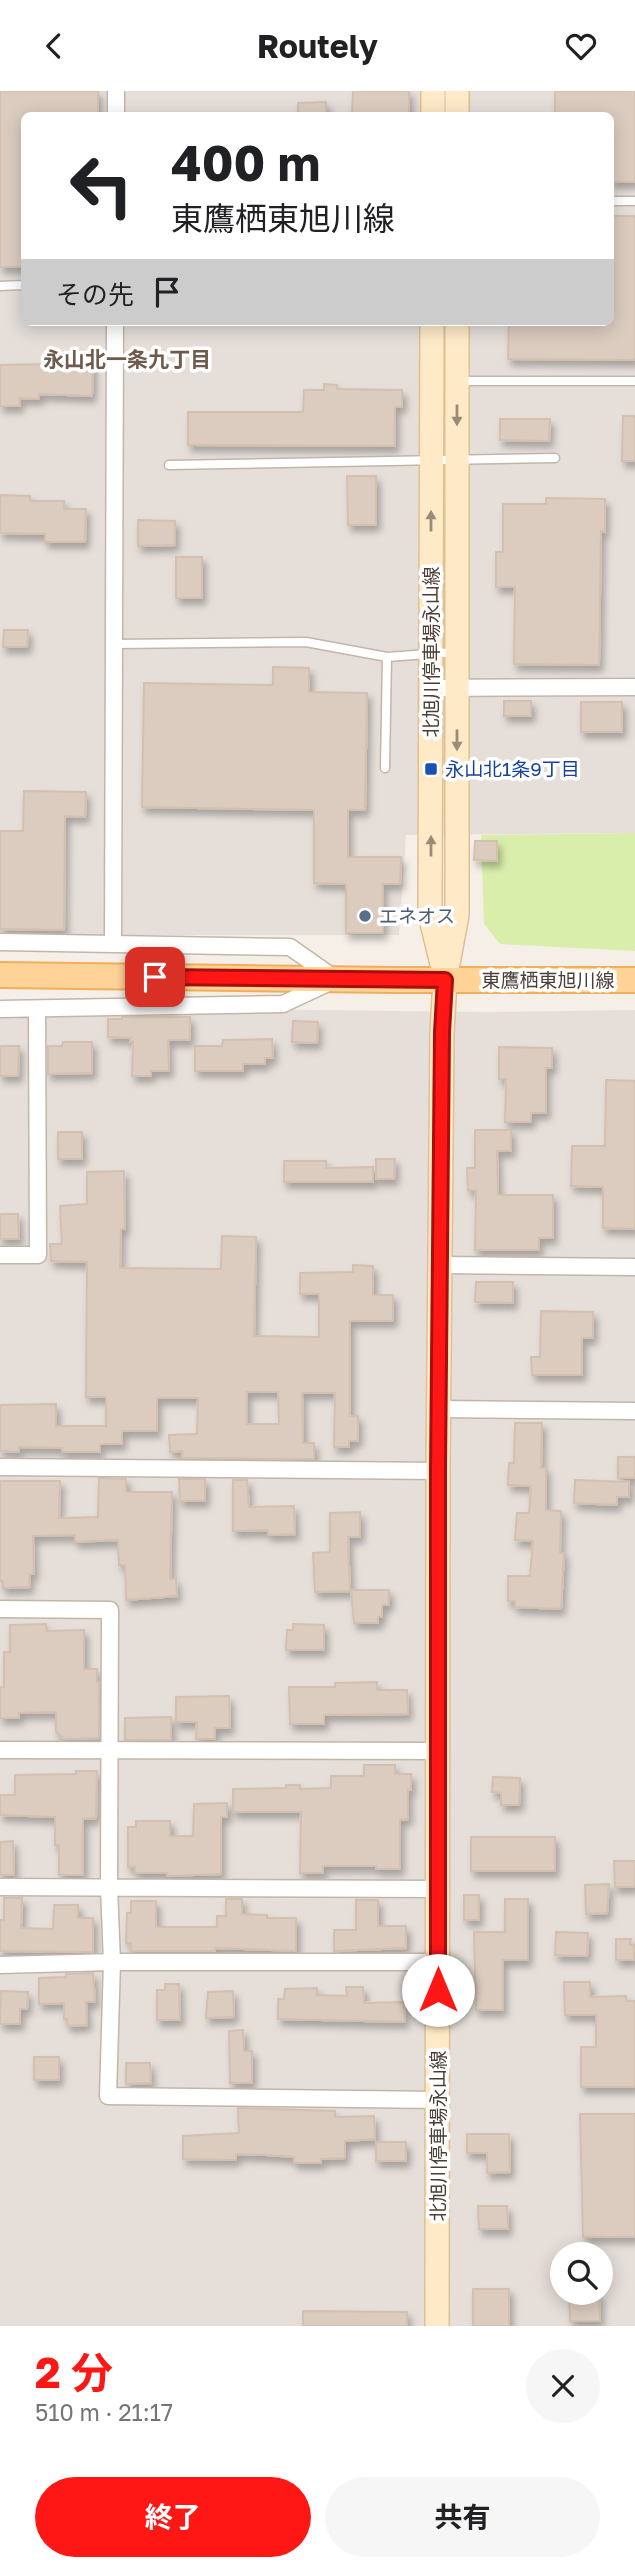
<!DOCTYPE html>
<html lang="ja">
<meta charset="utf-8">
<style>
:root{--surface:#fff;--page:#f6f6f6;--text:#202124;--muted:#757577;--accent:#ff1715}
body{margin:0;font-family:"Golos Text","Noto Sans JP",sans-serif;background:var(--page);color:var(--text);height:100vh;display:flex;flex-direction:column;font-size:26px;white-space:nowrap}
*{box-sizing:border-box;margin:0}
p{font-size:23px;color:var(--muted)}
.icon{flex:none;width:38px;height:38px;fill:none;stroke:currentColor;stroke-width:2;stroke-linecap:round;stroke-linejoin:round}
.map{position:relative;height:2235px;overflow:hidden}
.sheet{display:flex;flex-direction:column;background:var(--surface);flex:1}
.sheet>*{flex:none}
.banner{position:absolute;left:21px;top:21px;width:593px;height:214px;border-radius:10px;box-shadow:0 4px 18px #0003;background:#fff;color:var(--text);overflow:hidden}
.fabs{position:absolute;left:550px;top:2151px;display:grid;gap:14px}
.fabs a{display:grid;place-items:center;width:63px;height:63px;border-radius:50%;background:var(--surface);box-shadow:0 4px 18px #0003;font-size:35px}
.pin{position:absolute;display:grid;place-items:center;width:60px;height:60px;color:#fff;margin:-30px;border-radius:14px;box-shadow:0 4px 10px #0006}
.me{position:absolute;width:77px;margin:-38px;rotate:0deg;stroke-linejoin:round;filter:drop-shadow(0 0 5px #0008)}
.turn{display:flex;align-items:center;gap:24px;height:147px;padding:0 35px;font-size:32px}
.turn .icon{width:91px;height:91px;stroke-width:2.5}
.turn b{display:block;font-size:49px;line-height:60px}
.then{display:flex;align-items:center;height:66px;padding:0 35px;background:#0003;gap:14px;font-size:26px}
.round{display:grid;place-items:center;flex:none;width:74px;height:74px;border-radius:37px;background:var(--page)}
.overview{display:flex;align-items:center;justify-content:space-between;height:119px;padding:0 35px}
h1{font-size:42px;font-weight:700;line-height:52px;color:var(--accent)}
.button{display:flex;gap:14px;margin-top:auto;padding:14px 35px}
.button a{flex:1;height:80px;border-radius:42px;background:var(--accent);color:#fff;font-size:28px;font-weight:700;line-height:80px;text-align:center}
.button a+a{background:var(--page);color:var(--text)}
header{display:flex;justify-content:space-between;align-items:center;height:91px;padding:0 35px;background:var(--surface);font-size:32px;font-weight:700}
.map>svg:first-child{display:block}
</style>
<header><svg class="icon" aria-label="back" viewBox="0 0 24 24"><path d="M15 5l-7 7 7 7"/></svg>Routely<svg class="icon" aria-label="heart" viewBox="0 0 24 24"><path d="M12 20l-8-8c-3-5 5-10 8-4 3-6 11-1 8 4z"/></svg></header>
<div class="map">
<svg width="635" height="2235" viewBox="0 0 635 2235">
<defs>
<filter id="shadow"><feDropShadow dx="3.5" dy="6" stdDeviation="3.5" flood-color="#0004"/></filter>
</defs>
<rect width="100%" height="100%" fill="#f5efe8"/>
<path fill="#e5ded9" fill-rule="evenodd" d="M0,0H635V742L406,744L399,844H0ZM24,24H611V231H24Z
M0,915L487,921L635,919V2235H0ZM562,2163H600V2202H562Z"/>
<path fill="#daeeac" d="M635,742V860L500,853L484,833L481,744Z"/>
<path fill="#dbccbf" stroke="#d4c0ae" stroke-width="2" fill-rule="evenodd" filter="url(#shadow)" d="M0,0H98V24H24V176H0Z
M353,0H409V24H352Z
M555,0H635V91H611V24H555Z
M326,11V24H298V12Z
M611,125H635V269L508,268L509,231H611Z
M51,268L69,269V274H93L92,305L39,303V308L19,307L20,315H0V274L51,273Z
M324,293L337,294V298L402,299V316H395V355L188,354V321H303L304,299H324Z
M623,325H635V370H622Z
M500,328H550L549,350L500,349Z
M347,385H376V434H348Z
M0,404L30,405V410H64V418H86L85,451H45V443L0,442Z
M546,407L605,408V441L601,440L599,574L514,573L515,496H496V461H503V413H546Z
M138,429L175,430V454L138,455Z
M176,466H202V507H176Z
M4,539H28L27,556H3Z
M273,576L309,577V601L367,602L365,719H348V766H401L400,793H383V842H346V793L314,792V719L142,716L144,592L273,594Z
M504,610H531V625H504Z
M581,611H622V641H581Z
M24,700L86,701L85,726L65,725L64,839L0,838V740H23Z
M475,750H497V770L474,769Z
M122,926H190V949H168L169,980H151V985H132L133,951H130L131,947L108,946V928H122Z
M293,930L318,931L317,952L292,951Z
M272,948L273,967H265V973H243V980H195V955H222L223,949Z
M63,951H92V982L48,983V955H62Z
M0,955H19L18,985H0Z
M499,956L552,957V977H546V1022H531V1031H505L506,988H499Z
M606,989L635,990V1138L603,1137V1096L571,1095L572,1055H605Z
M475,1039H511V1060H497L498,1104H553V1147H539V1159H475L476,1099H468L467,1077H475Z
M58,1041H82V1068H58Z
M376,1068H395L394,1088H376Z
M284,1070H326V1077L373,1076V1091H284Z
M124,1080L125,1138H121L120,1177L221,1178L222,1145L256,1146L254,1245L319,1246V1203H300V1182L353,1181V1174L373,1175V1204H393V1230H350V1325H358V1350H349V1356H334L335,1302H302L303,1352H314V1368L183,1367L182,1360L170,1361L169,1344L197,1343L198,1307H157V1340H122V1353H100V1361H62V1357L19,1356V1361L0,1360V1314L56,1313V1335H106V1306H86L87,1171L51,1170L50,1153H62L60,1115L87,1113V1081ZM247,1301H278L279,1333H247Z
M0,1123H18L19,1148H0Z
M476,1191H513V1212L475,1211Z
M541,1220L593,1221V1247H582V1284H532L531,1266H540Z
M515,1332H542L541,1377H546V1419L561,1420L560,1462H564L561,1518L515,1516V1510H508V1485H530L533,1450L515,1449L517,1422H529L531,1395L508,1394L509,1372H514Z
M618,1366H635V1387H618Z
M99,1387L126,1388V1401H172L170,1488H176L177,1505L126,1509L125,1474H119L118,1449L75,1451V1444L33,1445L34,1483H29L30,1496L3,1497V1490H0V1390H60L59,1427L98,1426Z
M179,1388H205V1410H180Z
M233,1389H247L249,1416L294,1415L295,1443L268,1444V1439L233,1440Z
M575,1389L629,1391V1406H617V1414L574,1412Z
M360,1421V1446H348L350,1500L315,1501L313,1462L330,1461V1422Z
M351,1499H389V1514H382V1526H378V1532H354Z
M46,1533L47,1540L84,1539V1578H97V1591H99V1647L64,1648L56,1641V1621L19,1622V1627H0V1596H4V1561H10V1534Z
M293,1533L324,1534V1559H286L287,1539H293Z
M377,1591V1599H407L408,1623L324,1624V1633H290L289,1596H335V1592Z
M229,1605L230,1637H215V1648H196L197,1631H176V1606Z
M171,1626V1649H125V1627Z
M364,1674H395V1683H411V1699H408V1728L400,1729V1778H376V1775H323V1782H300L301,1721H233V1698L286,1697V1694H300V1698L331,1697V1685H364Z
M76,1680H97L96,1727L83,1728V1784H59V1754H55V1726L0,1724V1704H15V1684L76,1683Z
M493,1686L520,1687L519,1714H501V1702L492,1701Z
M227,1712V1726H221V1783L167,1785V1782H135V1776H128V1736H136V1730H170V1745H193L194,1713Z
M471,1746H555V1780H471Z
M13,1750L14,1784H0V1751Z
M614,1770H635V1796H615Z
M609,1793L607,1822L586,1823L585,1794Z
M464,1804H479V1829H464Z
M4,1807H22L21,1837L53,1838L54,1814H78V1827H93V1861L0,1860V1829H4Z
M226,1808H242V1823L267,1824V1827H296V1860L215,1857V1860H131V1852H126L127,1822H131V1810H156V1836H217V1825H226Z
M505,1808H528V1869H503V1919H476L474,1841H505Z
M356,1809H378V1835H406V1857L334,1860V1839H356Z
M556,1841L588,1842L587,1865L555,1864Z
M616,1848H631L630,1854H634V1869H616Z
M93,1882L95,1911H86L87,1934L68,1935L67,1928H64V1912L39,1913V1887L66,1886V1883Z
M564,1891H590V1906L626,1905V1910H635V1996H581V1956H596V1924H565Z
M165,1893H179L180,1929H157V1899H165Z
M346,1896H363L364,1912L404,1911L405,1931L278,1928V1908H284L285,1898L317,1897V1904L347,1905Z
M1,1900L28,1901L27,1918H20V1933H0Z
M233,1900L234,1926L206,1927L208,1901Z
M243,1939L244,1960H252V1992H230L229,1940Z
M34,1966H59V1989H34Z
M126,1972H150L151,1992L126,1993Z
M238,2017L335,2020V2026L374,2025L375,2048L345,2050V2067L321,2068V2072H294V2066L266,2064L236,2063V2069L183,2068V2045L239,2042Z
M580,2023H635V2146H583Z
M467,2043H509L510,2081L487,2082V2062H467Z
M376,2051H406V2070H376Z
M478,2115H507L508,2138H479Z
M473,2198H509V2235H473Z
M569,2202H599L600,2230H570Z
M303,2220L407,2221V2235H303Z"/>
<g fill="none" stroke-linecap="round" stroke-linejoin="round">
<defs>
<path id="lane" d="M611,110H635
M0,195L24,194
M459,290H635
M169,374L555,367
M114,553L306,551L387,566L456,561
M385,677L387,566"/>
<path id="street" d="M116,24V0
M430,597L635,596
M0,851L290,856L334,887
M113,853L115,231
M0,918L283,913L328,892
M0,1164H38L37,918
M441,1174L635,1176
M440,1318L635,1320
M0,1376L438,1380
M0,1518L110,1519L109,1796L112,1871L108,2005L438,2009
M0,1659L439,1660
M0,1796L438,1798
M0,1874L112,1871H439"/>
<path id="secondary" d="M457,0V24
M433,24V0
M432,231L430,824L443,877
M437,2235L438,1380L442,941L445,889L457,824V231"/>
<path id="primary" d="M0,884L394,889H635"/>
</defs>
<use href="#lane" stroke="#c2b6a9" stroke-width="11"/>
<use href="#street" stroke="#c2b6a9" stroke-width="19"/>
<use href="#secondary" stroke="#dec094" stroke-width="26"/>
<use href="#primary" stroke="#f1ae5a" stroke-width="28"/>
<use href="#lane" stroke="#fff" stroke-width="8"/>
<use href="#street" stroke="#fff" stroke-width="16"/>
<use href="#secondary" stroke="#ffeac8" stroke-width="23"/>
<use href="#primary" stroke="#ffd397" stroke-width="24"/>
</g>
<defs><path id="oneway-solid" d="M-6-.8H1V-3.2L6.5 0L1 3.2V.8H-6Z" transform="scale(1.75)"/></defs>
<g fill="#9b8c77">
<use href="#oneway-solid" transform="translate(457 324) rotate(90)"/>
<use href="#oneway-solid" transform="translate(431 430) rotate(-90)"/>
<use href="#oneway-solid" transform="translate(457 649) rotate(90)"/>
<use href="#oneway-solid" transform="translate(431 755) rotate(-90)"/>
</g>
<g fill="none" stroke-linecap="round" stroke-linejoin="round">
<defs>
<path id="route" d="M155,886L445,889L442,941L438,1380V1899"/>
</defs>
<use href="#route" stroke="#a60f0e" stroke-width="18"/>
<use href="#route" stroke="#ff1715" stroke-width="12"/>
</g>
<rect fill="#1a4fb4" stroke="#fff" stroke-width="2.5" x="424" y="671" width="14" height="14" rx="3.5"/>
<circle fill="#5c6f8a" stroke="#fff" stroke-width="2.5" cx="365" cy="825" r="7"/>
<g text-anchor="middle" stroke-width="7" stroke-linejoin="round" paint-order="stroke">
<g font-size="19" fill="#4a3f35" stroke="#fff">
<text transform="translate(431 561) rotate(-90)" y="7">北旭川停車場永山線</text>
<text x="548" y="896">東鷹栖東旭川線</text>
<text transform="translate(438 2045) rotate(-90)" y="7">北旭川停車場永山線</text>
</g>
<g font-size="19" fill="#164399" stroke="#fff" text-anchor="start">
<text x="445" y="685">永山北1条9丁目</text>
</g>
<g font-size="19" fill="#4e5e75" stroke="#fff" text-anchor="start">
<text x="379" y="832">エネオス</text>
</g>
<g font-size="21" font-weight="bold" fill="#6e5b4b" stroke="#fff">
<text x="127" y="276">永山北一条九丁目</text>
</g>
</g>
</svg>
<div class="fabs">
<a><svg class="icon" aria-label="search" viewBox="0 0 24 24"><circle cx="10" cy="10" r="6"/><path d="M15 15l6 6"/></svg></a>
</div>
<div class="pin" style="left:155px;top:886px;background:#d93025"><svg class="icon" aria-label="arrive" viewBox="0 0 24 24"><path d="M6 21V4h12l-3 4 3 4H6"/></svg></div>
<svg class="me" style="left:438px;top:1899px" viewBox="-20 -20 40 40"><circle r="19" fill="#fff"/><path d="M0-13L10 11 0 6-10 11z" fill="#ff1715"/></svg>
<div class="banner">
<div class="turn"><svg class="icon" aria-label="left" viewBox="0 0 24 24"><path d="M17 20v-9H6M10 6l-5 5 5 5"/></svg><div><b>400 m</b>東鷹栖東旭川線</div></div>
<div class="then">その先<svg class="icon" aria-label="arrive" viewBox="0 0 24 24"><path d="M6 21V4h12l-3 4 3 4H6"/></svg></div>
</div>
</div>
<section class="sheet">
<div class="overview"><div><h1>2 分</h1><p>510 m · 21:17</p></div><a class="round"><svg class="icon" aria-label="close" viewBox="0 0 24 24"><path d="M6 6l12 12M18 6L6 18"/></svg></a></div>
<div class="button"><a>終了</a><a>共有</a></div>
</section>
